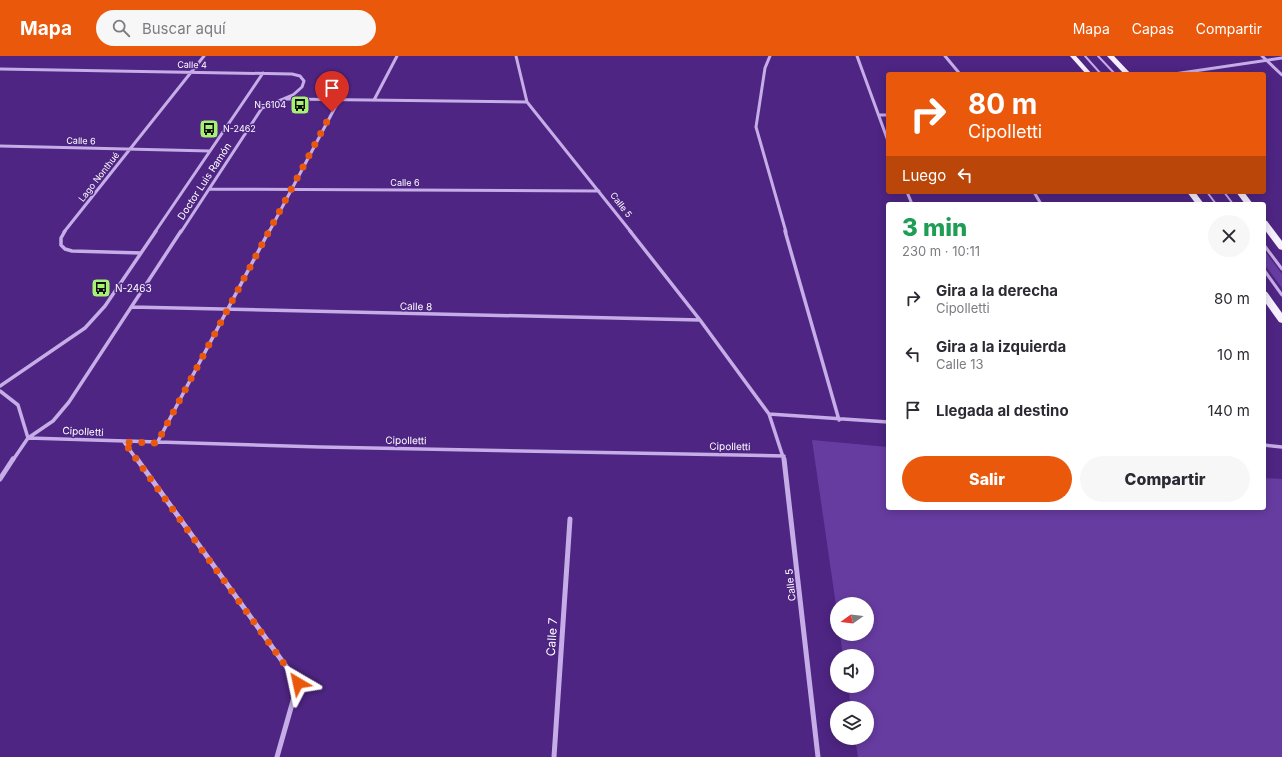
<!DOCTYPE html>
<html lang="es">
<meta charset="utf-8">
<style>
:root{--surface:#fff;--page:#f7f7f7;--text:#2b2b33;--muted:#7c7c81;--accent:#ea580c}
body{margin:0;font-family:Inter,sans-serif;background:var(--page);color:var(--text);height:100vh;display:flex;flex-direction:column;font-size:15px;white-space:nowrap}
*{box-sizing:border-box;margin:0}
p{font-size:13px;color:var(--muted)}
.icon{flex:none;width:22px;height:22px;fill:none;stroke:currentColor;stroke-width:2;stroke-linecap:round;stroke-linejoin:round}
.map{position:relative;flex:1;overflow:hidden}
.panel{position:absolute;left:886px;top:146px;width:380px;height:308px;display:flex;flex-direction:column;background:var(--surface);border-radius:4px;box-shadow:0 2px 10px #0003}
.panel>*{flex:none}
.guide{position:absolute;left:886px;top:16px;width:380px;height:122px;border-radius:4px;box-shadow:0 2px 10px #0003;background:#ea580c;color:#fff;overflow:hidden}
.needle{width:26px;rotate:255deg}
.controls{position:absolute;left:830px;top:541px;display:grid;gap:8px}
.controls a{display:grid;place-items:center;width:44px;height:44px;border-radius:50%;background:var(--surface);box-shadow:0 2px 10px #0003;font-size:20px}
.pin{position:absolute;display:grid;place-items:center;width:34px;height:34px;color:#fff;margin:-41px -17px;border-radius:50% 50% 50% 0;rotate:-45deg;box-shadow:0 0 4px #0007}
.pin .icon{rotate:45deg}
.me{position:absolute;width:44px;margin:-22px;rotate:324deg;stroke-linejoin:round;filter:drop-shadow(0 0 3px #0008)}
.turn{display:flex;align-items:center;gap:14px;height:84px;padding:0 16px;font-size:18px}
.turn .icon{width:52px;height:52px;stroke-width:2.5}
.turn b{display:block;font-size:28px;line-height:34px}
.then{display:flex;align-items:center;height:38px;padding:0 16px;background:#0003;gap:8px;font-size:15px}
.round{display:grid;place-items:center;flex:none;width:42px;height:42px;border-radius:21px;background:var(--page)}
.summary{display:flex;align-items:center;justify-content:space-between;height:68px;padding:0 16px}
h1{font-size:24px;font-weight:800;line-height:30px;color:#1e9e55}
.primary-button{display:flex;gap:8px;margin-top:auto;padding:8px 16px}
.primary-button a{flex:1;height:46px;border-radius:24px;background:var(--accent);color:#fff;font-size:16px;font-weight:800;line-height:46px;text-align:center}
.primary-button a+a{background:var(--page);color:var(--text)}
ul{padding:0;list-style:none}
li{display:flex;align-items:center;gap:12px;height:56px;padding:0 16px}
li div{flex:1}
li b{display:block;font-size:15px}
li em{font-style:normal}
header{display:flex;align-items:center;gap:24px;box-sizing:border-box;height:56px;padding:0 20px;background:var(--accent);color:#fff}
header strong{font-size:19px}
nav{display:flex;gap:22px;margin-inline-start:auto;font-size:14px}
.search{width:280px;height:36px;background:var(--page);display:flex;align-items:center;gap:10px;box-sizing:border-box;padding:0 14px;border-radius:22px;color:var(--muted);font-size:15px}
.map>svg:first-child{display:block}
</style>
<header>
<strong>Mapa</strong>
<div class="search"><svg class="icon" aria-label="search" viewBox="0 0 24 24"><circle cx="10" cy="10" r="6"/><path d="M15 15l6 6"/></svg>Buscar aquí</div>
<nav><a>Mapa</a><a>Capas</a><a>Compartir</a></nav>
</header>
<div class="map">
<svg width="1282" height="701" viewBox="0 0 1282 701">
<rect width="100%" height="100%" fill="#4e2583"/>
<path fill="#673ca1" d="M1264,194L1282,218V232L1264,208Z
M812,384L888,391V452H1264V422L1282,423V701H858L855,682H867V652H851L848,630H867V600H843L840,578H867V548H837V556Z"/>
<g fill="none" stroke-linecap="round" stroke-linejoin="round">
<path stroke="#c6ade7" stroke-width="2" d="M1085,0L1101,18
M1098,0L1115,18
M1207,136L1216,148
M1224,136L1233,148"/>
<path stroke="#c6ade7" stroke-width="3" d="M1264,189L1282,213
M1264,214L1282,239"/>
<path stroke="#c6ade7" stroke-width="3" d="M516,0L527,46L631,176
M770,0L765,12L756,71L786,176
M857,0L888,85
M945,0L960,18
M1262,0L1282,19
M0,13L292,18L300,20L304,25L302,31L293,39L262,52L181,176
M1174,18L1282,2
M286,43L527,46
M374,44L397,0
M879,59H888
M0,90L210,95
M209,133L599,135
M907,136L912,148
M1034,136L1041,148
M64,176L204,0
M155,176L263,17
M269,176L339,44"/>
<path stroke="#c6ade7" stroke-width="3.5" d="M65,175L61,182V189L65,193L72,195L141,197
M630,175L700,264L769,358L784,404
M785,175L839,364
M131,251L700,264
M0,330L85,272L105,250L156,175
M0,335L18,349L28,382
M769,358L888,366
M28,382L320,391L784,400
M124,386L137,404
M157,387L269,175
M1264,389L1282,391
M13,404L28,382L53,365L69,346L181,175"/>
<path stroke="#c6ade7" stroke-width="5" d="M137,403L298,627L277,701
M784,403L818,701
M0,423L13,403
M554,701L570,463"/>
<path fill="#f6effd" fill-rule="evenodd" d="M1070,0H1076L1092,18H1086Z
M1107,0H1114L1131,18H1124Z
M1187,136H1195L1204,148H1196Z
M1236,136H1244L1253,148H1245Z
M1264,164L1267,165L1282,185V194L1279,193L1264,173Z
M1264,235L1267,236L1282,257V267L1279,266L1264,245Z"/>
</g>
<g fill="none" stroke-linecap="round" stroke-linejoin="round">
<path stroke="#ea580c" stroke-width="7" stroke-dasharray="0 12.6" d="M298,627L124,386L157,387L332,56"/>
</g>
<defs>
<symbol id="bus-square" viewBox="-11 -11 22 22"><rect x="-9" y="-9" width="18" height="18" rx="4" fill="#a7f172" stroke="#4e2583"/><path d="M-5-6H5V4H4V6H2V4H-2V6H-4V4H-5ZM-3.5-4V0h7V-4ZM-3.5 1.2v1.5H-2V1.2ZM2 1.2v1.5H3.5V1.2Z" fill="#111"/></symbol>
</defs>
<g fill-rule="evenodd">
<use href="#bus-square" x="289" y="38" width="22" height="22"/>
<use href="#bus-square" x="198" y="62" width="22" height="22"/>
<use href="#bus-square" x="90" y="221" width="22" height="22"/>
</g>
<g text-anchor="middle" stroke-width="3" stroke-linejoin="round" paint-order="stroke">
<g font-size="9" fill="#fff" stroke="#4e2583">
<text transform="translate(192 9) rotate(1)" y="3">Calle 4</text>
<text transform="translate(81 85) rotate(1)" y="3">Calle 6</text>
<text transform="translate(99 121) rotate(-52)" y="3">Lago Nonthué</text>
<text x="405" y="130">Calle 6</text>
<text transform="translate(621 149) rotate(52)" y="3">Calle 5</text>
</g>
<g font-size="9" fill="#fff" stroke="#4e2583" text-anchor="end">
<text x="286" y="52">N-6104</text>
<text x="223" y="76" text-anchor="start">N-2462</text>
</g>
<g font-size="10" fill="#fff" stroke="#4e2583">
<text transform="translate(204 125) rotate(-57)" y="4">Doctor Luis Ramón</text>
<text transform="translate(416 250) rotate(1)" y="4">Calle 8</text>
<text transform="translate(83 375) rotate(3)" y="4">Cipolletti</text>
<text transform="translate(406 384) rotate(1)" y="4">Cipolletti</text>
<text transform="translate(730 390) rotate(1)" y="4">Cipolletti</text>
<text transform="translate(790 529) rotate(-96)" y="4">Calle 5</text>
</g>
<g font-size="10" fill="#fff" stroke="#4e2583" text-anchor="start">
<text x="115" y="236">N-2463</text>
</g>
<g font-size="12" fill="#fff" stroke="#4e2583">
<text transform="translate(552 581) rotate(-86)" y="4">Calle 7</text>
</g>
</g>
</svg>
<div class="controls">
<a><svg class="needle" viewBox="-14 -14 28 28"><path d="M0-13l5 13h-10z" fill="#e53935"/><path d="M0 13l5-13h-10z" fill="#7c7c81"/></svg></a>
<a><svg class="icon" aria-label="sound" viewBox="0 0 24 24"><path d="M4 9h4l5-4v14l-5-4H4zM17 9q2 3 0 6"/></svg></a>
<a><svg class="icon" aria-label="layers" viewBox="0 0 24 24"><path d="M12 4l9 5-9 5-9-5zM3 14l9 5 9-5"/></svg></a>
</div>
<div class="pin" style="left:332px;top:56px;background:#d93025"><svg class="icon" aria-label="arrive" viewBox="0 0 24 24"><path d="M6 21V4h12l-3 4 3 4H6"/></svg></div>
<svg class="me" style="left:298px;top:627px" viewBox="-20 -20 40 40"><path d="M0-17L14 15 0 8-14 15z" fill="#ea580c" stroke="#fff" stroke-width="4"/></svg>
<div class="guide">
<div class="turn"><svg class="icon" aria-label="right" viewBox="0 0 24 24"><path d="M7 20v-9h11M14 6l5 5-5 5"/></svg><div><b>80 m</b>Cipolletti</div></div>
<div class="then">Luego<svg class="icon" aria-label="left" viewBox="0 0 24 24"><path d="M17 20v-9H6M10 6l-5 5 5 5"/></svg></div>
</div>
<section class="panel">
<div class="summary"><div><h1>3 min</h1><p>230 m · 10:11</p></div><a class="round"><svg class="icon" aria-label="close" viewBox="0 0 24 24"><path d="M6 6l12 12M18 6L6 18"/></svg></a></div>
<ul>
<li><svg class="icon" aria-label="right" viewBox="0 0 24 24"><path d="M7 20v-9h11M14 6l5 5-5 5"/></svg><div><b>Gira a la derecha</b><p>Cipolletti</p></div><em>80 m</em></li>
<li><svg class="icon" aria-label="left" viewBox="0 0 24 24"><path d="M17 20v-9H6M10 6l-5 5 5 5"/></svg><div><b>Gira a la izquierda</b><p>Calle 13</p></div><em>10 m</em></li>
<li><svg class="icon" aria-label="arrive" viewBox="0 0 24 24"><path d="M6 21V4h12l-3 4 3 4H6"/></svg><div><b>Llegada al destino</b></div><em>140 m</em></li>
</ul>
<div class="primary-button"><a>Salir</a><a>Compartir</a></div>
</section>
</div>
